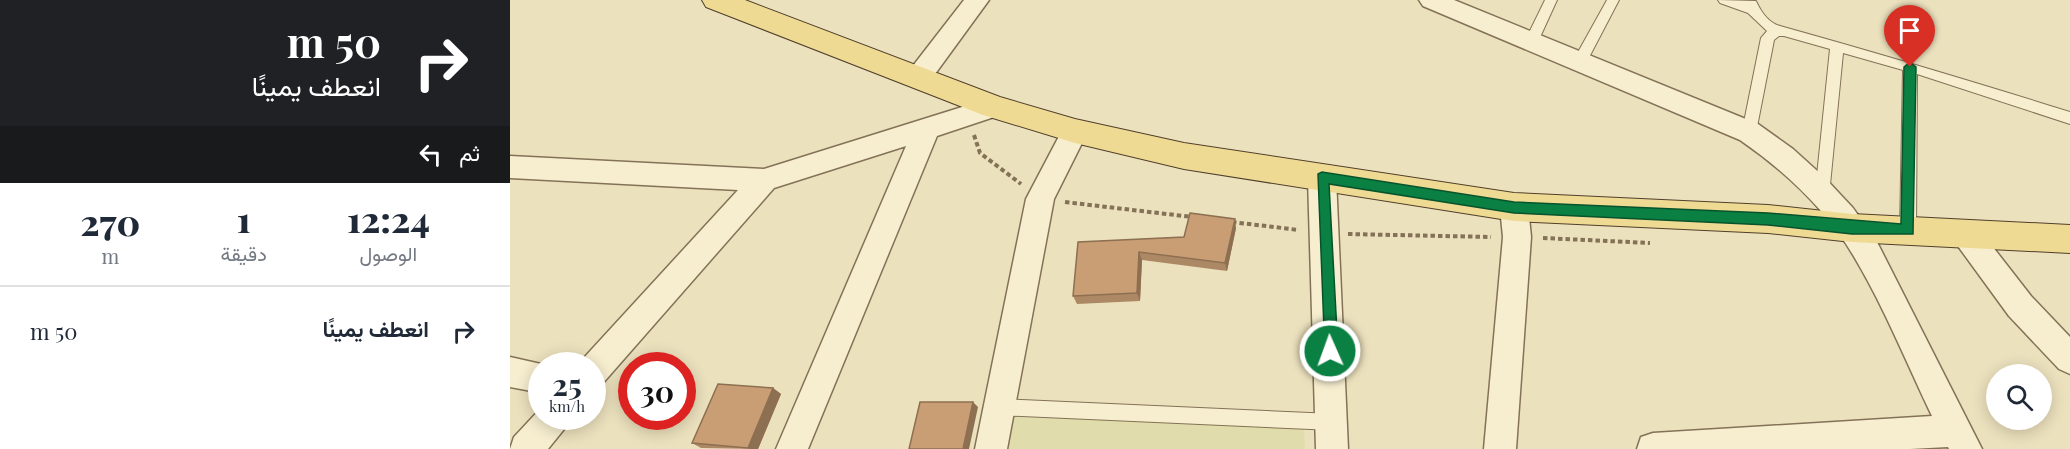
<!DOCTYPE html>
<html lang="ar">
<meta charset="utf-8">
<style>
:root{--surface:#fff;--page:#f6f6f7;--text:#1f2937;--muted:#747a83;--line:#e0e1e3}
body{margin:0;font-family:"Playfair Display",Vazirmatn,serif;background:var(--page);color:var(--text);direction:rtl;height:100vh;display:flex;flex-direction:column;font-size:22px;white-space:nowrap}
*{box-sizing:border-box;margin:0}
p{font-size:20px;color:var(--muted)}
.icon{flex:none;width:33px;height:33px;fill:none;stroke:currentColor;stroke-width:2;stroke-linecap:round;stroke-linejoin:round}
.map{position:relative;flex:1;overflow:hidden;direction:ltr}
.drawer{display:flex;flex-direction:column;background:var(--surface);width:510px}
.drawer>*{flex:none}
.guide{background:#202124;color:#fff;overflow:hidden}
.controls{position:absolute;left:1476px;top:364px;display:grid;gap:12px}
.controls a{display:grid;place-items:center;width:66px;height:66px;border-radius:50%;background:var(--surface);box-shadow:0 3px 15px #0003;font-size:30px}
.speed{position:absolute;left:18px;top:352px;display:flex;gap:12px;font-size:30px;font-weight:700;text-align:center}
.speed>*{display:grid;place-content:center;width:78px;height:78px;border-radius:50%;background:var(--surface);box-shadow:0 3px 15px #0003;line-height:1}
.speed small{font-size:15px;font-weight:400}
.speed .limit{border:9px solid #d22;background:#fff;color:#111}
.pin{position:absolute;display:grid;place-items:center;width:51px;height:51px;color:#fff;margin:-62px -26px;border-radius:50% 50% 50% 0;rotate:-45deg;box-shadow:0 0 6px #0007}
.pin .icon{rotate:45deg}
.me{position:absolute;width:66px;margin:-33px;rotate:358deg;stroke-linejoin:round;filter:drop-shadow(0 0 4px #0008)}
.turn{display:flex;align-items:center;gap:21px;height:126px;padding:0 30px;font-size:27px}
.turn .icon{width:78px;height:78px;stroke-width:2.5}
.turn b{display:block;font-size:42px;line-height:51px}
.then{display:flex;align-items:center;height:57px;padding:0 30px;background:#0003;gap:12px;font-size:22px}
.eta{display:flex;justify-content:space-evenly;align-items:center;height:102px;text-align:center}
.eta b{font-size:36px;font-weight:800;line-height:42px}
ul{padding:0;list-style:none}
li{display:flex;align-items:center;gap:18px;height:90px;padding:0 30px;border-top:2px solid var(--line)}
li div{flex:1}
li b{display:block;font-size:22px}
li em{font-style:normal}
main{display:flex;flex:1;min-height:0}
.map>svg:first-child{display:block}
</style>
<main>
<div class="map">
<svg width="1560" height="449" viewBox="0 0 1560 449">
<rect width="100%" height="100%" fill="#ece1bd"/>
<path fill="#e1dcab" d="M505,414L794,427L795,449H487L492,426Z"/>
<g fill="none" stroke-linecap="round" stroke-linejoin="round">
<defs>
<path id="lane" d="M1035,0H1047L1026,46H1016L1014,43Z
M1097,0H1109L1074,67H1064L1062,63Z
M1208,0L1246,1C1250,10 1258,23 1270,26C1367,53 1464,82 1560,112V124L1407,74L1406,230L1403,235L1398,236L1393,235L1390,230L1393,70L1333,53L1319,195L1317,199H1307L1305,195L1320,49L1274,36H1269L1264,40L1246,132L1244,136H1234L1232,132L1251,38L1257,31L1238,13L1210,3Z
M488,399L823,414L829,416L832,422L829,428L823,430L488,415L482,413L480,407L482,401Z"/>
<path id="street" d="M454,0H479L417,85L408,88L399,85L395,78L399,71Z
M909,0H944L1248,124L1283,149L1314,177L1343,208L1367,242L1472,449H1439L1438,447L1400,449H1127L1131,437L1143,433L1422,416C1397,364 1375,309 1346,260C1318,211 1275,171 1230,140L913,6Z
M484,97L493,100L497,107L493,114L427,136L298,449H266L396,146L264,188L93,383L82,387V366H69L71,361L228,190L0,178V156L254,169Z
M565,120L574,123L578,131L544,199L497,449H465L516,199L556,123Z
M812,167L822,170L826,178L838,449H806L798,178L802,170Z
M1004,195L1014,199L1018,207L1021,237L1006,449H974L993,237L990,207L994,199Z
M1455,221L1465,224L1521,296L1560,337V374L1549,369L1499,316L1445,242L1441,233L1445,224Z
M0,357L40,366H32V393L0,387Z
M32,407V417H60L55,428L38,449H0L4,437Z"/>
<path id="primary" d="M192,0H235L490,97L565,119L674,143L1004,193L1258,205L1342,214L1560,225V253L1342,242L1258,233L1004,221L674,169L565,143L473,115L196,7Z"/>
</defs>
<use href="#lane" stroke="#837257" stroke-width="2"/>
<use href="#street" stroke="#837257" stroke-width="3"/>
<use href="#primary" stroke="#503f2b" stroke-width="2"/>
<path stroke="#837257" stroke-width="4" stroke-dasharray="4.5 3" stroke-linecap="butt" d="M464,135L470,153L511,184
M555,202L682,217
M722,222L789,230
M838,234L981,237
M1033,238L1140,243"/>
<use href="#lane" fill="#f7eecf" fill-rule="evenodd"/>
<use href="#street" fill="#f7eecf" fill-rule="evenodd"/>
<use href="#primary" fill="#efda94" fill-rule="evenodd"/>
</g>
<path fill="#ad8864" d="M726,228L717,271L632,260L630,301L567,304L563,296L568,242L674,237Z
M263,388L271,394L248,449L191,448L182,443Z"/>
<path fill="#8d6f51" d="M725,219L726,228L717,271L715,263Z
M629,252L632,260L630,301L627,293Z
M263,388L271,394L248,449H240L238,448Z
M463,402L468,407L459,449H453Z"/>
<path fill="#c99e74" stroke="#8d6f51" stroke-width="1.5" d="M680,213L725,219L715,263L629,252L627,293L563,296L568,242L674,237Z
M208,384L263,388L238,448L182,443Z
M410,402H463L453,449H399Z"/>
<path fill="#0b8043" stroke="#07532c" stroke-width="1.5" d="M1400,62L1406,67L1403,234H1342L1258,225L1004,213L819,184L828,351L826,356H815L808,174L812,172L1004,202L1258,213L1391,224L1394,67Z"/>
</svg>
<div class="controls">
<a><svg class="icon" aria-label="search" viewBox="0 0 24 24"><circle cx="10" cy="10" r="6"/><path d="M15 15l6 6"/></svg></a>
</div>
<div class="speed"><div>25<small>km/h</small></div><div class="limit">30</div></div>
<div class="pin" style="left:1400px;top:67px;background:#d93025"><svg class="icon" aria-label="arrive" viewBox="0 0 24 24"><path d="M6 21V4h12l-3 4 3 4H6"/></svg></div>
<svg class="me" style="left:820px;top:351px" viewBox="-20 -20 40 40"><circle r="17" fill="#0b8043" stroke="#fff" stroke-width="3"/><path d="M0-11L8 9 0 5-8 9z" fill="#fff"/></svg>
</div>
<section class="drawer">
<div class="guide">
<div class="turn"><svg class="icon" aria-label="right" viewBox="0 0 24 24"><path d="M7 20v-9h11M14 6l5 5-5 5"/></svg><div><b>50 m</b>انعطف يمينًا</div></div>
<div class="then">ثم<svg class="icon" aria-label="left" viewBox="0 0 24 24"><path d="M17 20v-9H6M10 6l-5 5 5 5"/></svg></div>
</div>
<div class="eta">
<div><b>12:24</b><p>الوصول</p></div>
<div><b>1</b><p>دقيقة</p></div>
<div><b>270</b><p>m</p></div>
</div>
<ul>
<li><svg class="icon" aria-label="right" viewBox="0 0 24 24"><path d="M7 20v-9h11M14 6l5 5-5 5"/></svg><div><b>انعطف يمينًا</b></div><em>50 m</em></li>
</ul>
</section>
</main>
